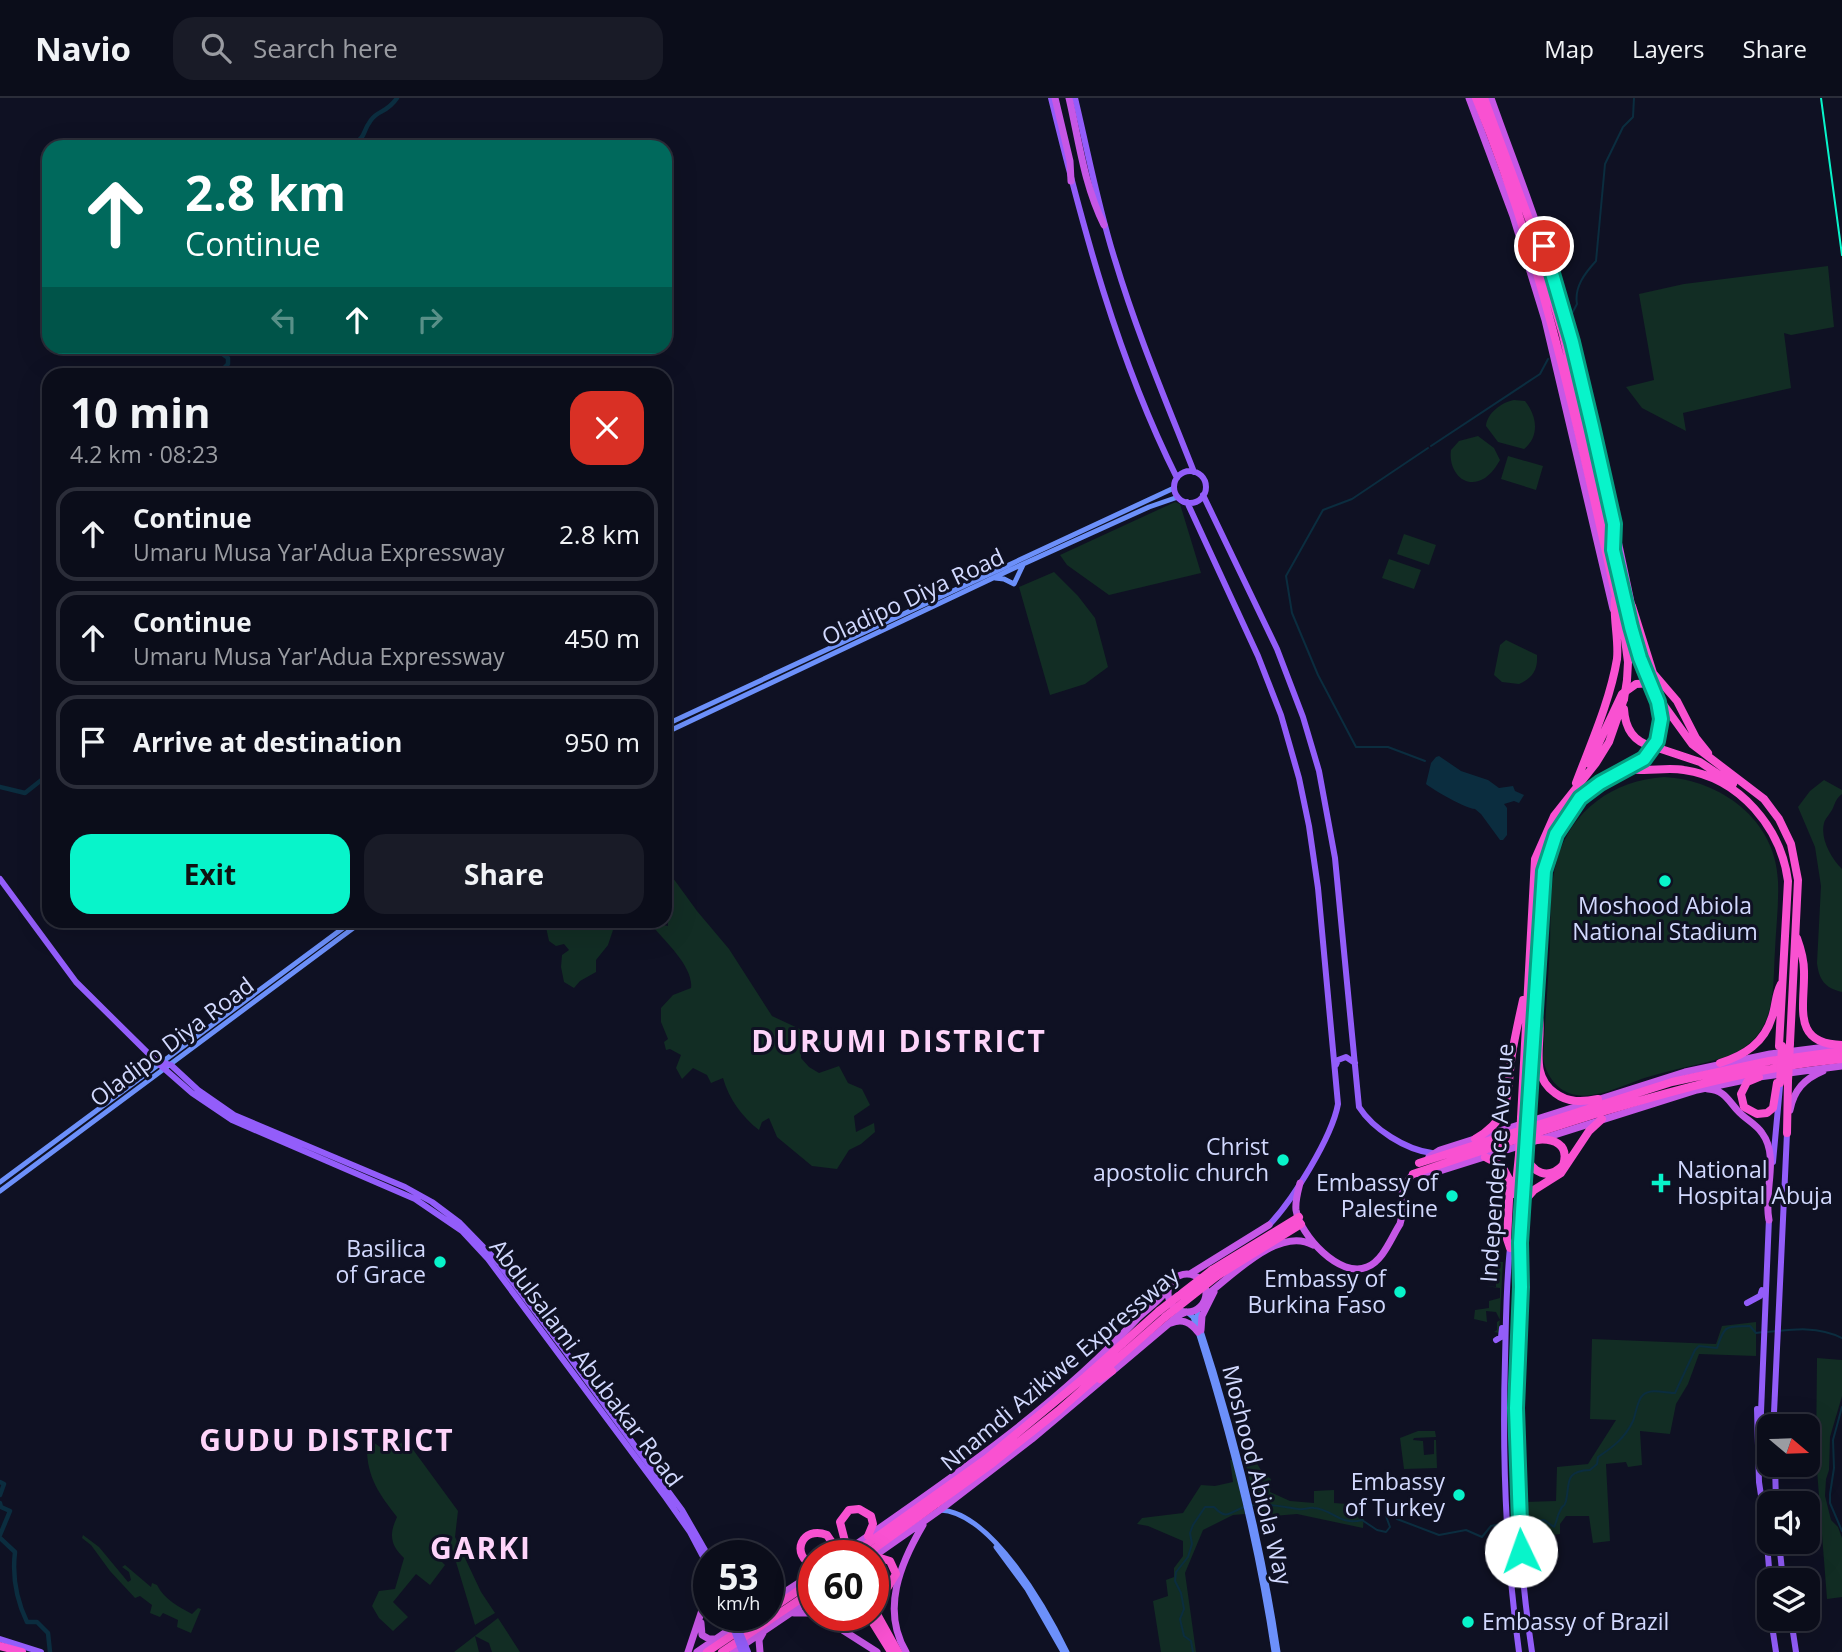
<!DOCTYPE html>
<meta charset="utf-8">
<style>
:root{--surface:#0b0d1a;--page:#191b27;--text:#f1f3f6;--muted:#9a9ca2;--line:#2b2d39;--accent:#08f4ca}
body{margin:0;font-family:"Open Sans",sans-serif;background:var(--page);color:var(--text);height:100vh;display:flex;flex-direction:column;font-size:26px;white-space:nowrap}
*{box-sizing:border-box;margin:0}
p{font-size:23px;color:var(--muted)}
.icon{flex:none;width:38px;height:38px;fill:none;stroke:currentColor;stroke-width:2;stroke-linecap:round;stroke-linejoin:round}
.map{position:relative;flex:1;overflow:hidden}
.side{position:absolute;left:42px;top:270px;width:630px;height:560px;display:flex;flex-direction:column;background:var(--surface);border-radius:21px;box-shadow:0 7px 28px #0002,0 0 0 2px var(--line)}
.side>*{flex:none}
.guide{position:absolute;left:42px;top:42px;width:630px;height:214px;border-radius:21px;box-shadow:0 7px 28px #0002,0 0 0 2px var(--line);background:#00695c;color:#fff;overflow:hidden}
.needle{width:46px;rotate:109deg}
.controls{position:absolute;left:1757px;top:1316px;display:grid;gap:14px}
.controls a{display:grid;place-items:center;width:63px;height:63px;border-radius:14px;background:var(--surface);box-shadow:0 7px 28px #0002,0 0 0 2px var(--line);font-size:35px}
.speed{position:absolute;left:693px;top:1442px;display:flex;gap:14px;font-size:35px;font-weight:700;text-align:center}
.speed>*{display:grid;place-content:center;width:91px;height:91px;border-radius:50%;background:var(--surface);box-shadow:0 7px 28px #0002,0 0 0 2px var(--line);line-height:1}
.speed small{font-size:18px;font-weight:400}
.speed .limit{border:10px solid #d22;background:#fff;color:#111}
.pin{position:absolute;display:grid;place-items:center;width:60px;height:60px;color:#fff;margin:-30px;border:4px solid #fff;border-radius:50%;box-shadow:0 2px 7px #0007}
.me{position:absolute;width:77px;margin:-38px;rotate:357deg;stroke-linejoin:round;filter:drop-shadow(0 0 5px #0008)}
.turn{display:flex;align-items:center;gap:24px;height:147px;padding:0 28px;font-size:32px}
.turn .icon{width:91px;height:91px;stroke-width:2.5}
.turn b{display:block;font-size:49px;line-height:60px}
.lanes{display:flex;align-items:center;height:66px;padding:0 28px;background:#0003;justify-content:center;gap:35px;direction:ltr}
.lanes .off{opacity:.35}
.round{display:grid;place-items:center;flex:none;width:74px;height:74px;border-radius:21px;background:var(--page)}
.summary{display:flex;align-items:center;justify-content:space-between;height:119px;padding:0 28px}
h1{font-size:42px;font-weight:700;line-height:52px}
.primary-button{display:flex;gap:14px;margin-top:auto;padding:14px 28px}
.primary-button a{flex:1;height:80px;border-radius:21px;background:var(--accent);color:#111;font-size:28px;font-weight:700;line-height:80px;text-align:center}
.primary-button a+a{background:var(--page);color:var(--text)}
ul{padding:0;list-style:none}
li{display:flex;align-items:center;gap:21px;height:94px;margin:0 14px 10px;padding:0 14px;border:4px solid var(--line);border-radius:21px}
li div{flex:1}
li b{display:block;font-size:26px}
li em{font-style:normal}
header{display:flex;align-items:center;gap:42px;box-sizing:border-box;height:98px;padding:0 35px;background:var(--surface);border-bottom:2px solid var(--line)}
header strong{font-size:33px}
nav{display:flex;gap:38px;margin-inline-start:auto;font-size:24px}
.search{width:490px;height:63px;background:var(--page);display:flex;align-items:center;gap:18px;box-sizing:border-box;padding:0 24px;border-radius:21px;color:var(--muted);font-size:26px}
.map>svg:first-child{display:block}
</style>
<header>
<strong>Navio</strong>
<div class="search"><svg class="icon" aria-label="search" viewBox="0 0 24 24"><circle cx="10" cy="10" r="6"/><path d="M15 15l6 6"/></svg>Search here</div>
<nav><a>Map</a><a>Layers</a><a>Share</a></nav>
</header>
<div class="map">
<svg width="1842" height="1554" viewBox="0 0 1842 1554">
<rect width="100%" height="100%" fill="#0f1123"/>
<path fill="#122d24" d="M1828,168L1834,229L1791,237L1784,235L1791,290L1683,315L1686,333L1642,310L1626,289L1654,282L1639,196L1684,186Z
M1514,302L1525,303C1537,318 1540,338 1524,351L1498,344L1486,328C1487,315 1502,304 1514,302Z
M1478,338L1494,350L1500,362C1496,369 1492,375 1485,380C1464,393 1448,372 1451,352L1459,343Z
M1508,358L1543,368L1536,392L1501,381Z
M1175,404L1180,406L1201,475L1109,497L1067,467L1060,457Z
M1404,436L1436,447L1429,467L1397,456Z
M1389,461L1421,472L1414,491L1382,480Z
M1054,474L1078,498L1095,520L1108,569L1085,586L1050,597L1019,489Z
M1506,542L1537,557C1538,573 1532,580 1519,586L1502,584L1494,577L1500,547Z
M1664,679C1721,682 1776,722 1778,783C1779,806 1776,829 1775,852C1773,881 1776,915 1756,939C1748,948 1737,955 1725,959C1700,967 1673,971 1648,979C1627,985 1599,1001 1576,997C1558,994 1546,978 1543,960C1545,923 1548,885 1550,847C1551,820 1549,788 1557,762C1571,712 1614,682 1664,679Z
M1824,682L1842,692V696C1836,701 1836,703 1833,710C1831,715 1826,719 1824,725C1820,741 1831,760 1842,771V894C1825,890 1819,882 1817,865L1821,788L1815,749L1798,709L1810,693Z
M665,769L697,813L729,851L772,918L817,939L822,944L818,951L801,947V960L809,969L819,975L839,968L848,985L862,991L870,1007L854,1018L856,1034L874,1025L875,1034L861,1046L849,1052L837,1071L812,1068L777,1039L769,1020L762,1024L759,1032C742,1019 729,1001 723,980L711,985L707,977L693,970L682,981L676,970L681,957L670,951L666,952L664,944L668,941L661,924V910L673,897L691,890C694,870 666,844 654,830L659,826L668,828Z
M551,823H616L608,847L596,862V874L580,883L574,890L564,884L561,869L562,857L569,852L564,846L556,848L549,843L546,829Z
M1496,1164H1503L1499,1235L1494,1234L1497,1232V1224L1500,1222L1496,1214L1486,1213L1487,1224L1474,1221L1475,1212L1489,1210V1203L1500,1200V1190L1485,1188L1496,1189Z
M1756,1224V1258L1699,1256L1688,1286L1676,1306L1670,1336L1640,1333L1642,1367L1628,1369L1626,1364L1606,1366L1610,1443L1593,1445L1589,1418H1566L1560,1426V1436L1545,1438L1547,1454L1532,1457L1525,1404L1556,1403L1557,1369L1588,1366L1616,1322L1590,1321L1592,1241L1716,1246L1722,1228Z
M1817,1260L1842,1262V1298L1830,1339L1829,1372L1826,1381L1825,1398L1831,1422L1838,1429L1842,1440V1499L1827,1501L1816,1359Z
M1418,1333H1435L1436,1339L1414,1340L1413,1342L1423,1343L1424,1357L1434,1356V1342H1436L1437,1370L1404,1371L1400,1340Z
M406,1342L458,1413L455,1439L481,1494L495,1515L475,1527L450,1444L436,1458L445,1467L430,1487L416,1476L393,1504L408,1519L393,1533L379,1520L372,1508L379,1493L395,1491L404,1460C390,1447 389,1436 397,1419C379,1396 366,1378 367,1347L373,1344L387,1354Z
M1252,1357L1262,1374L1271,1381L1270,1394L1290,1403L1314,1405V1393L1334,1392V1405L1348,1406L1347,1413L1356,1412L1364,1417L1363,1430L1297,1416L1259,1419L1244,1359Z
M1230,1362H1233L1245,1416L1233,1417L1203,1432L1185,1475L1196,1554H1161L1153,1503L1168,1498L1166,1482L1174,1479V1470L1183,1458V1443L1148,1428L1137,1426L1142,1420L1183,1415L1201,1387L1215,1388L1233,1384Z
M83,1437L99,1449L128,1484L131,1482L129,1474L122,1469L125,1467L151,1489L152,1485L157,1487C164,1501 179,1509 192,1516L198,1510L201,1511L191,1535L177,1529L178,1522L163,1515L160,1519L150,1515L152,1507L140,1498L135,1500L110,1473L91,1447L82,1440Z
M498,1520L520,1554H492L489,1545L475,1538L479,1554H454Z"/>
<path fill="#0b2d3f" d="M1439,658L1461,673L1488,682L1499,690L1513,688L1515,693L1524,697L1519,705L1514,703L1504,706L1507,710V737L1503,742H1500L1481,716L1475,711C1465,710 1435,693 1426,686L1431,665L1436,659Z"/>
<g fill="none" stroke-linecap="round" stroke-linejoin="round">
<path stroke="#0b2d3f" stroke-width="2" d="M1569,221L1577,206C1574,189 1585,175 1596,163L1605,66L1623,29L1633,19L1634,0
M1431,348L1540,276L1548,261
M1425,663L1388,649H1356L1318,577L1292,515L1286,478L1323,412L1352,401L1428,350
M1768,1234C1794,1231 1818,1228 1842,1240
M1842,1309L1833,1342L1834,1370L1830,1396V1405L1842,1433
M1253,1407C1268,1405 1283,1409 1298,1411C1304,1412 1309,1409 1314,1410C1332,1411 1340,1428 1362,1422L1377,1432L1386,1434L1390,1429L1386,1418L1390,1414L1397,1421L1439,1437L1466,1432L1482,1439L1491,1428L1505,1425
M1521,1425L1544,1422L1554,1429C1557,1424 1557,1418 1560,1413C1564,1404 1563,1412 1566,1403C1570,1385 1564,1373 1590,1372L1597,1366L1598,1359C1613,1349 1625,1340 1633,1323C1636,1316 1637,1302 1643,1297C1651,1290 1665,1295 1675,1295L1695,1252L1699,1248L1717,1250C1725,1225 1727,1229 1750,1228L1756,1235L1763,1234
M1193,1554L1191,1543L1184,1538L1180,1521L1184,1511L1181,1495L1175,1483L1176,1474L1188,1459L1192,1446L1190,1435L1193,1427L1205,1409H1214C1227,1423 1230,1414 1244,1409"/>
<path stroke="#0b2d3f" stroke-width="4.5" d="M296,49L307,44L339,49
M349,49C369,37 360,37 371,22C378,12 387,15 397,0
M211,248L228,260V266L218,276
M49,650V653
M0,689L25,695L49,676
M0,1384L4,1386L0,1397
M0,1405L1,1409L10,1413L0,1437
M0,1440L15,1454C12,1479 16,1501 27,1524H37L48,1535L50,1554"/>
<path stroke="#6c90fa" stroke-width="5" d="M995,480L1004,481L1014,486L1023,467
M665,627L1174,390
M665,635L1010,472L1149,409L1178,399
M0,1084L354,822
M0,1093L364,822
M1198,1210L1197,1220C1233,1329 1261,1440 1278,1554
M1187,1214L1193,1219L1198,1234C1231,1339 1258,1445 1274,1554
M940,1412C992,1414 1047,1513 1067,1554
M996,1449L1027,1491L1063,1554"/>
<path stroke="#935dfa" stroke-width="6" d="M1051,0C1083,130 1117,260 1177,380
M1075,0C1088,54 1098,109 1115,162C1137,235 1166,303 1194,374
M1174 389a16 16 0 1 1 32 0a16 16 0 1 1-32 0Z
M1203,397L1277,551L1303,619L1319,673L1335,760L1359,1009C1373,1031 1406,1052 1432,1055
M1187,404L1258,558L1281,617L1299,680L1309,728L1318,790L1338,1006C1332,1039 1293,1102 1269,1127
M0,781L76,884L160,967L192,995L232,1022L415,1101L462,1133L488,1161L666,1400L690,1434L708,1468
M158,963L171,967L198,992L234,1017L405,1089L432,1104L460,1125L497,1163L565,1253L682,1412L709,1459
M1336,967L1338,962L1346,959L1355,965
M1773,1064L1780,988
M1520,1145C1520,1199 1517,1253 1516,1307C1515,1389 1520,1473 1532,1554
M1510,1150C1506,1187 1506,1225 1505,1262C1502,1360 1506,1457 1519,1554
M1747,1205L1760,1198L1762,1192
M1496,1242L1501,1239L1502,1230
M1757,1311L1759,1384L1765,1424
M1761,1314L1769,1120
M1774,1315L1787,1035
M1775,1367L1776,1405
M1765,1421L1770,1482
M1779,1444L1783,1482
M1771,1521L1776,1554
M1791,1521L1796,1554
M0,1541L41,1554"/>
<path stroke="#c657e6" stroke-width="7" d="M1055,0L1070,63L1071,83
M1069,0C1079,43 1084,87 1104,127
M1469,0L1513,118L1545,222L1613,511
M1491,0C1510,54 1531,106 1548,161C1582,273 1607,389 1631,504
M1708,991C1724,992 1728,1002 1738,1013C1745,1021 1756,1026 1762,1035C1780,1059 1763,1094 1769,1122
M1790,1012C1794,992 1804,981 1823,973
M1429,1059L1440,1052L1685,974L1770,956L1834,948
M1300,1085C1298,1093 1295,1103 1296,1112C1300,1137 1340,1181 1367,1169C1383,1163 1391,1140 1400,1126C1408,1103 1392,1100 1413,1076L1443,1072L1697,992L1759,979L1842,968
M1190,1176L1269,1127
M1168 1195a19 19 0 1 1 38 0a19 19 0 1 1-38 0Z
M1205,1201L1209,1195C1234,1176 1280,1128 1313,1147
M1171,1225C1183,1220 1191,1225 1198,1234
M1201,1232L1202,1218L1214,1194
M845,1454C946,1384 1051,1313 1135,1223C1145,1212 1161,1203 1169,1189
M873,1459L940,1412L1032,1341L1179,1217L1186,1214
M707,1466L709,1473
M768,1505L814,1475
M794,1515H814
M819,1517L877,1554
M701,1525L702,1537L709,1541H715
M688,1554L709,1491
M697,1554L751,1517
M733,1554L814,1499
M760,1554L759,1542L763,1535
M906,1554C881,1512 900,1466 923,1427"/>
<path stroke="#f951d1" stroke-width="8" d="M1476,0C1547,172 1583,354 1624,534L1628,564L1627,582
M1484,0L1530,124L1563,237L1631,529L1647,580
M1626,499L1632,508L1653,575L1677,603L1696,640L1708,655
M1660,602L1692,646L1764,701L1779,721L1791,746L1798,782L1790,945
M1624,611C1625,629 1632,643 1651,648
M1661,651L1700,664L1733,686
M1589,666L1622,596L1636,586L1654,585
M1630,671C1648,674 1666,669 1684,672C1740,680 1781,730 1788,783L1779,948
M1576,685C1591,645 1610,603 1617,561C1619,541 1613,521 1615,501
M1797,840C1801,851 1804,862 1804,873C1805,908 1791,946 1842,947
M1535,906C1549,935 1524,973 1555,995C1568,1005 1583,1004 1598,1001
M1720,965C1745,957 1764,945 1772,919C1776,908 1775,897 1781,886
M1759,979L1747,984L1741,996L1744,1009L1757,1016L1767,1015L1773,1010L1777,985
M1528,1018C1530,979 1531,940 1534,901C1535,888 1539,876 1539,864C1542,823 1536,775 1555,738C1563,723 1573,705 1586,695C1625,663 1685,662 1652,591
M1521,1020L1535,761L1554,718L1596,665L1609,644L1624,601
M1787,1035L1788,983
M1475,1041C1514,1019 1506,993 1512,956C1515,938 1519,920 1523,902
M1525,1056C1532,1075 1548,1083 1563,1067C1570,1046 1553,1040 1536,1042
M1485,1059L1502,1068L1510,1083L1507,1141L1510,1150
M1419,1065L1672,984L1769,963L1842,953
M1413,1076C1476,1054 1539,1034 1602,1014C1681,990 1759,969 1842,961
M1515,1096L1519,1057
M1522,1104L1525,1061
M1520,1145L1526,1101L1534,1092L1561,1075L1589,1033L1602,1021
M1212,1172L1299,1119
M1217,1178L1301,1126
M1100,1281L1112,1273
M847,1451L840,1424L849,1412L859,1411L871,1418L873,1426L868,1438
M850,1458L986,1361L1085,1279L1159,1213
M864,1458L990,1367L1058,1313L1165,1219
M814,1468C789,1457 802,1427 827,1437L840,1456
M873,1491L880,1492L888,1489L896,1476L890,1463L874,1458
M873,1509L898,1554
M768,1513L814,1482
M832,1517L839,1519L848,1517
M868,1517L891,1554
M0,1548L22,1554
M707,1554L762,1517
M722,1554L814,1492"/>
<path stroke="#08f4ca" stroke-width="2" d="M1821,0L1842,157"/>
<path stroke="#935dfa" stroke-width="6" d="M1761,1314V1335
M1774,1315V1328
M734,1520L748,1554
M731,1524L742,1554"/>
<path stroke="#f951d1" stroke-width="8" d="M1647,580L1652,591
M1624,601L1627,582
M1651,648L1661,651
M1788,983L1790,945
M1780,985L1782,948
M1525,1055L1528,1018
M1519,1057L1521,1020
M1159,1213L1212,1172
M1165,1219L1217,1178
M847,1451L850,1458
M840,1456V1458"/>
</g>
<g fill="none" stroke-linecap="round" stroke-linejoin="round">
<defs>
<path id="route" d="M1521,1453L1516,1310L1521,1189L1520,1145L1544,773L1556,736L1580,700L1600,685L1644,661L1657,643L1661,621L1658,604L1640,560L1631,529L1613,452L1614,426L1592,328L1572,244L1544,148"/>
</defs>
<use href="#route" stroke="#059f83" stroke-width="18"/>
<use href="#route" stroke="#08f4ca" stroke-width="12"/>
</g>
<g fill="#08f4ca" stroke="#0f1123" stroke-width="2.5">
<circle cx="1665" cy="783" r="7"/>
<circle cx="1283" cy="1062" r="7"/>
<path d="M1657.5 1074.5h7v7h7v7h-7v7h-7v-7h-7v-7h7z"/>
<circle cx="1452" cy="1098" r="7"/>
<circle cx="440" cy="1164" r="7"/>
<circle cx="1400" cy="1194" r="7"/>
<circle cx="1459" cy="1397" r="7"/>
<circle cx="1468" cy="1524" r="7"/>
</g>
<g text-anchor="middle" stroke-width="6" stroke-linejoin="round" paint-order="stroke">
<g font-size="23" fill="#d2d9fe" stroke="#0f1123">
<text transform="translate(913 499) rotate(-25)" y="8">Oladipo Diya Road</text>
<text transform="translate(172 944) rotate(-37)" y="8">Oladipo Diya Road</text>
<text transform="translate(1497 1065) rotate(-86)" y="8">Independence Avenue</text>
<text transform="translate(586 1265) rotate(53)" y="8">Abdulsalami Abubakar Road</text>
<text transform="translate(1060 1271) rotate(-40)" y="8">Nnamdi Azikiwe Expressway</text>
<text transform="translate(1257 1377) rotate(76)" y="8">Moshood Abiola Way</text>
</g>
<g font-size="23" fill="#d2d9fe" stroke="#0f1123" text-anchor="end">
<text x="1665" y="816" text-anchor="middle">Moshood Abiola<tspan x="1665" dy="26">National Stadium</tspan></text>
<text x="1269" y="1057">Christ<tspan x="1269" dy="26">apostolic church</tspan></text>
<text x="1677" y="1080" text-anchor="start">National<tspan x="1677" dy="26">Hospital Abuja</tspan></text>
<text x="1438" y="1093">Embassy of<tspan x="1438" dy="26">Palestine</tspan></text>
<text x="426" y="1159">Basilica<tspan x="426" dy="26">of Grace</tspan></text>
<text x="1386" y="1189">Embassy of<tspan x="1386" dy="26">Burkina Faso</tspan></text>
<text x="1445" y="1392">Embassy<tspan x="1445" dy="26">of Turkey</tspan></text>
<text x="1482" y="1532" text-anchor="start">Embassy of Brazil</text>
</g>
<g font-size="30" font-weight="bold" letter-spacing="2" fill="#fed4fa" stroke="#0f1123">
<text x="899" y="954">DURUMI DISTRICT</text>
<text x="327" y="1353">GUDU DISTRICT</text>
<text x="481" y="1461">GARKI</text>
</g>
</g>
</svg>
<div class="controls">
<a><svg class="needle" viewBox="-14 -14 28 28"><path d="M0-13l5 13h-10z" fill="#e53935"/><path d="M0 13l5-13h-10z" fill="#9a9ca2"/></svg></a>
<a><svg class="icon" aria-label="sound" viewBox="0 0 24 24"><path d="M4 9h4l5-4v14l-5-4H4zM17 9q2 3 0 6"/></svg></a>
<a><svg class="icon" aria-label="layers" viewBox="0 0 24 24"><path d="M12 4l9 5-9 5-9-5zM3 14l9 5 9-5"/></svg></a>
</div>
<div class="speed"><div>53<small>km/h</small></div><div class="limit">60</div></div>
<div class="pin" style="left:1544px;top:148px;background:#d93025"><svg class="icon" aria-label="arrive" viewBox="0 0 24 24"><path d="M6 21V4h12l-3 4 3 4H6"/></svg></div>
<svg class="me" style="left:1521px;top:1453px" viewBox="-20 -20 40 40"><circle r="19" fill="#fff"/><path d="M0-13L10 11 0 6-10 11z" fill="#08f4ca"/></svg>
<div class="guide">
<div class="turn"><svg class="icon" aria-label="ahead" viewBox="0 0 24 24"><path d="M12 20V5M6 11l6-6 6 6"/></svg><div><b>2.8 km</b>Continue</div></div>
<div class="lanes"><svg class="icon off" aria-label="left" viewBox="0 0 24 24"><path d="M17 20v-9H6M10 6l-5 5 5 5"/></svg><svg class="icon" aria-label="ahead" viewBox="0 0 24 24"><path d="M12 20V5M6 11l6-6 6 6"/></svg><svg class="icon off" aria-label="right" viewBox="0 0 24 24"><path d="M7 20v-9h11M14 6l5 5-5 5"/></svg></div>
</div>
<section class="side">
<div class="summary"><div><h1>10 min</h1><p>4.2 km · 08:23</p></div><a class="round" style="background:#d93025;color:#fff"><svg class="icon" aria-label="close" viewBox="0 0 24 24"><path d="M6 6l12 12M18 6L6 18"/></svg></a></div>
<ul>
<li><svg class="icon" aria-label="ahead" viewBox="0 0 24 24"><path d="M12 20V5M6 11l6-6 6 6"/></svg><div><b>Continue</b><p>Umaru Musa Yar'Adua Expressway</p></div><em>2.8 km</em></li>
<li><svg class="icon" aria-label="ahead" viewBox="0 0 24 24"><path d="M12 20V5M6 11l6-6 6 6"/></svg><div><b>Continue</b><p>Umaru Musa Yar'Adua Expressway</p></div><em>450 m</em></li>
<li><svg class="icon" aria-label="arrive" viewBox="0 0 24 24"><path d="M6 21V4h12l-3 4 3 4H6"/></svg><div><b>Arrive at destination</b></div><em>950 m</em></li>
</ul>
<div class="primary-button"><a>Exit</a><a>Share</a></div>
</section>
</div>
